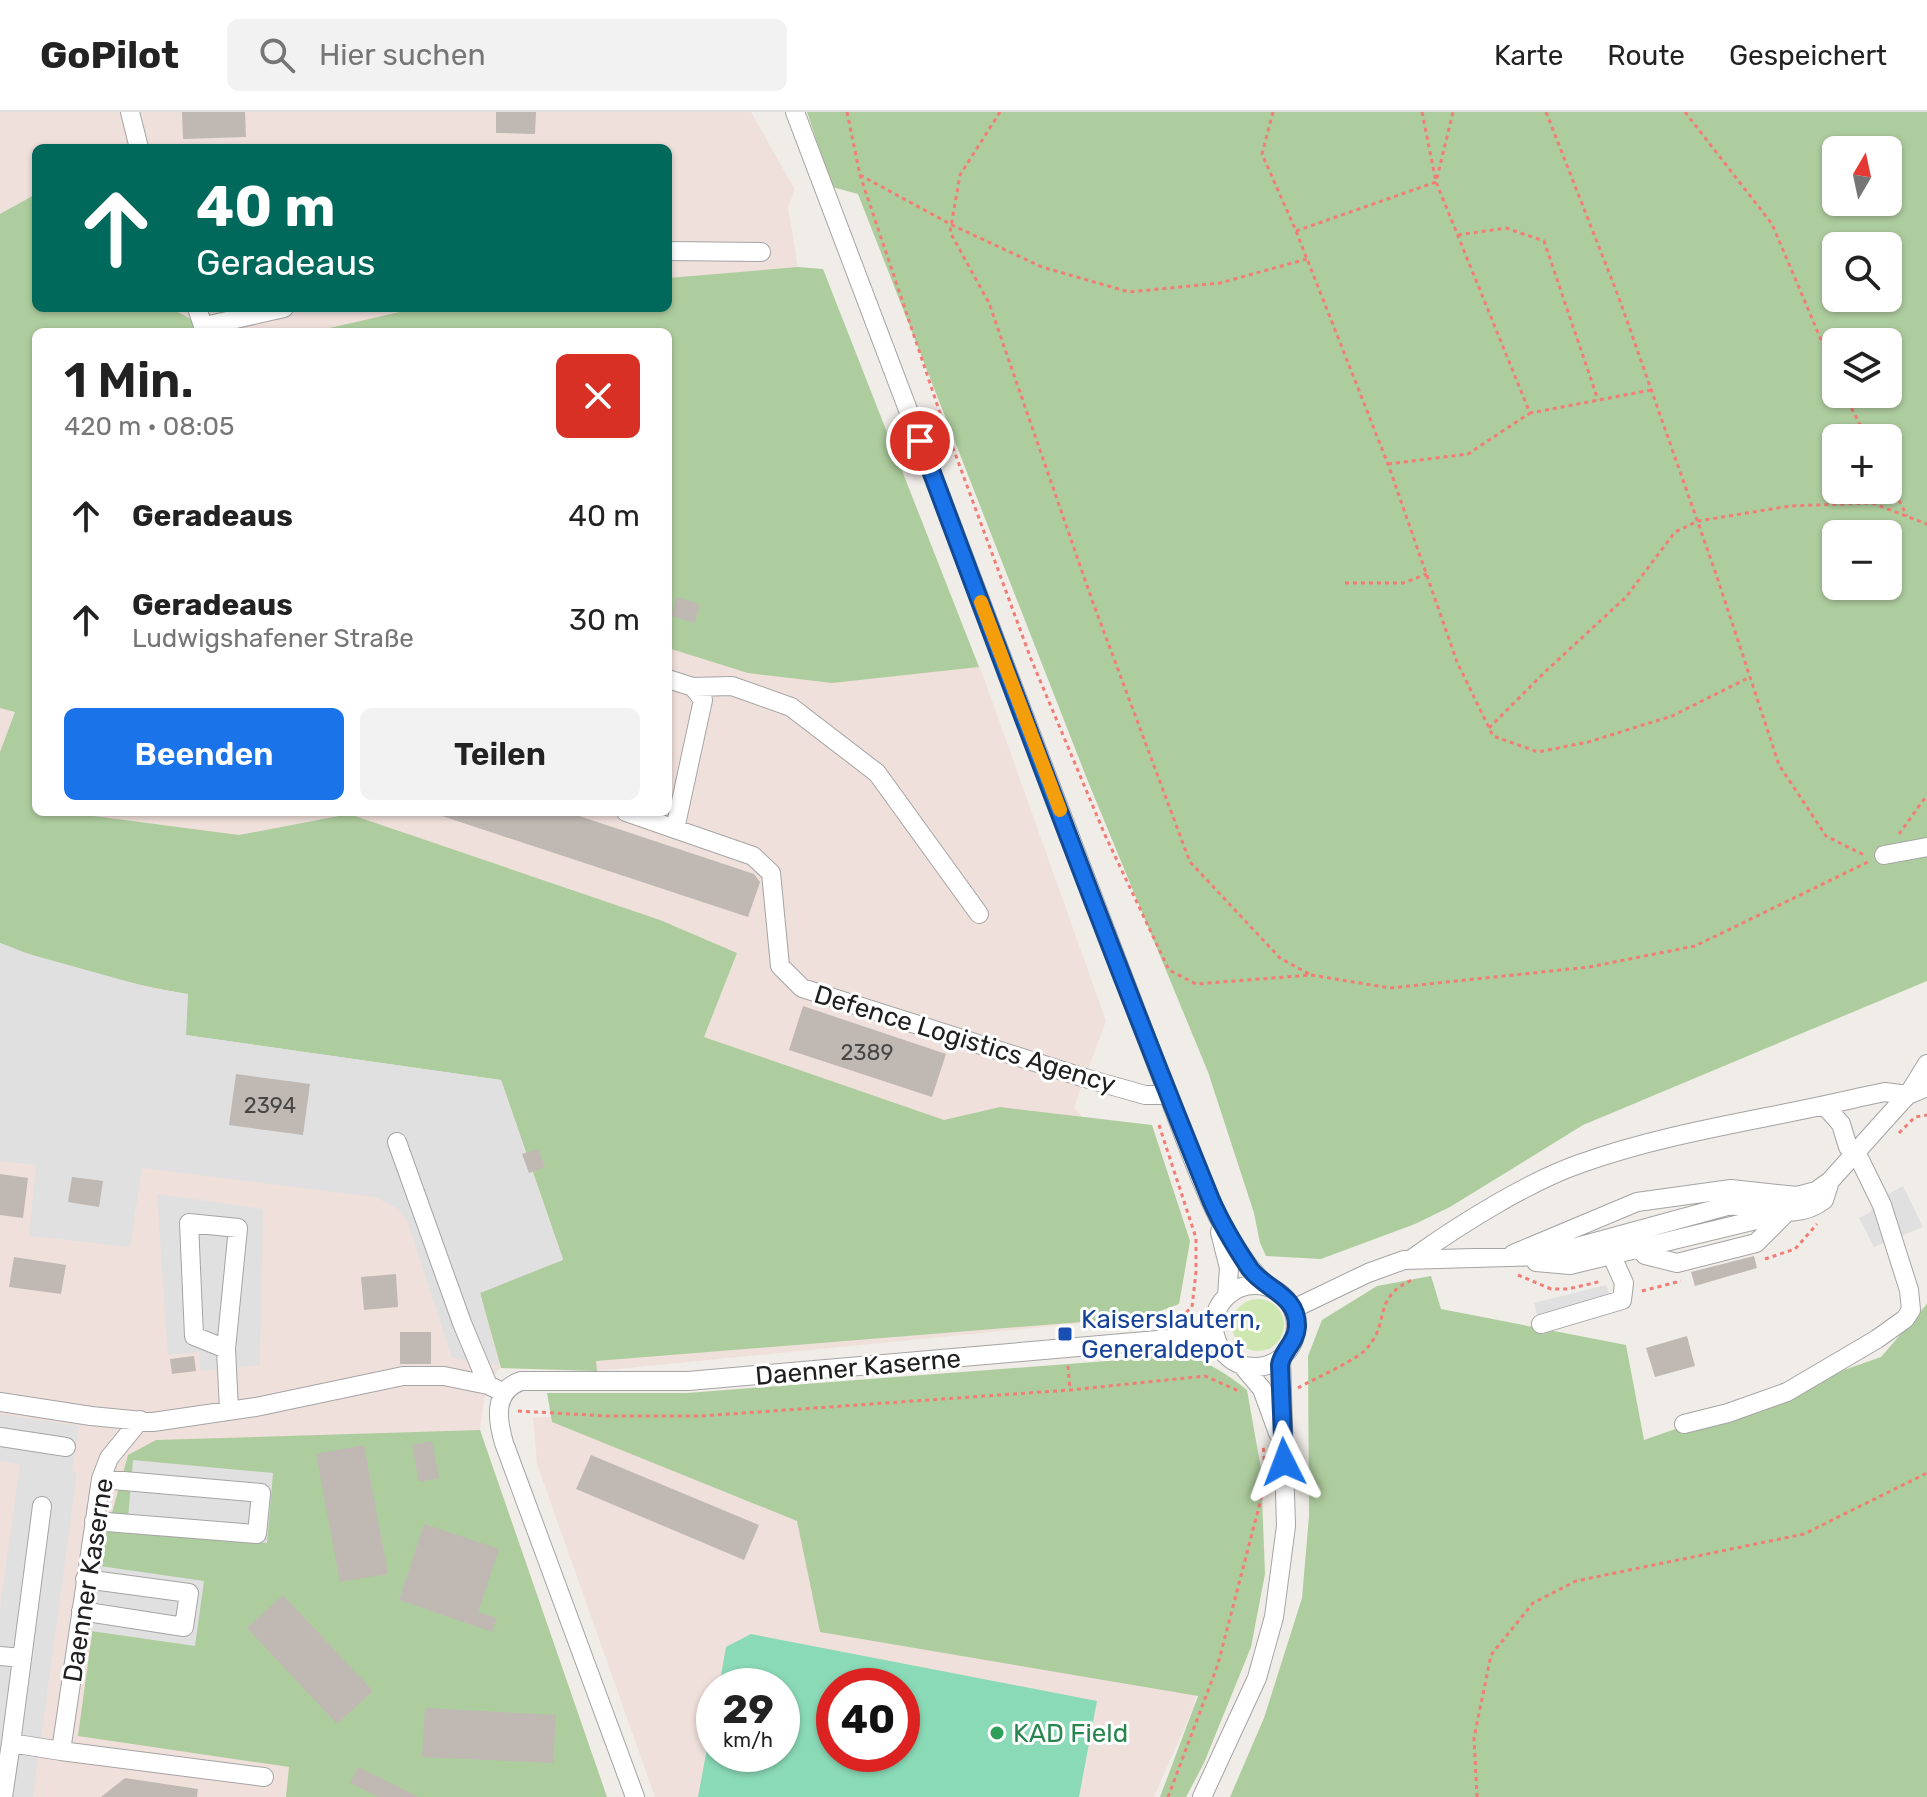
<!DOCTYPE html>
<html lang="de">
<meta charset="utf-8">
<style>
:root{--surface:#fff;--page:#f2f2f2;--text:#222;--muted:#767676;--line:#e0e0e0;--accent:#1a73e8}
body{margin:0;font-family:Rubik,sans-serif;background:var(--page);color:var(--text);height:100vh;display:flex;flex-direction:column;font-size:30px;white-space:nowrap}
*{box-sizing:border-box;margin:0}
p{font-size:26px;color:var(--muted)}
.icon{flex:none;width:44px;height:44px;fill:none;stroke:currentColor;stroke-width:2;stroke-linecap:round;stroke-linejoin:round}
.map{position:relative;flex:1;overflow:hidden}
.sheet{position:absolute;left:32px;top:216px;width:640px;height:488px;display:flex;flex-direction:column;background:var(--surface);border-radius:12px;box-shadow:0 2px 6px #0004}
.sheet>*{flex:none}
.hud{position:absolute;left:32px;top:32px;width:640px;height:168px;border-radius:12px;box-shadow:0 2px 6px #0004;background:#00695c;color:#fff;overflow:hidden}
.needle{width:52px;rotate:9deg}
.controls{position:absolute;left:1822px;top:24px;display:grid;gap:16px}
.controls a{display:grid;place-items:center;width:80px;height:80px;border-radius:12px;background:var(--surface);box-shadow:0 2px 6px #0004;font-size:40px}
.speed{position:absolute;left:696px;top:1556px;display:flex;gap:16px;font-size:40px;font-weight:700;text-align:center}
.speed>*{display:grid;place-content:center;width:104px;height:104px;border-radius:50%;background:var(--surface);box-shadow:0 2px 6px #0004;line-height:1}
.speed small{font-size:20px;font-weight:400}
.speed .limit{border:12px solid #d22;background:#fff;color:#111}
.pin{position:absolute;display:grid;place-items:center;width:68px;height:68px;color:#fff;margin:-34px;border:4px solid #fff;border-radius:50%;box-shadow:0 2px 8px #0007}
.me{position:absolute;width:88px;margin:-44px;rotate:357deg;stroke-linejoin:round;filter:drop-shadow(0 0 6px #0008)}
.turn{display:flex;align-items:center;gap:28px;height:168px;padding:0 32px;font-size:36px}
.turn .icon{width:104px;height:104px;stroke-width:2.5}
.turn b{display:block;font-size:56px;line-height:68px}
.round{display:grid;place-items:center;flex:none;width:84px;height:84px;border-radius:12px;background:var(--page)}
.head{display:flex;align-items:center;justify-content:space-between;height:136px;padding:0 32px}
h1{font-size:48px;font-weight:600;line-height:60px}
.primary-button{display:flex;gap:16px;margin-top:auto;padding:16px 32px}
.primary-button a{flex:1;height:92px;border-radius:12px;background:var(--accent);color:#fff;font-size:32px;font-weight:600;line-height:92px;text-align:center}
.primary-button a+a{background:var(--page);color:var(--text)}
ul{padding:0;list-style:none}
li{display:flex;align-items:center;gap:24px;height:104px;padding:0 32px}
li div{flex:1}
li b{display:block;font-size:30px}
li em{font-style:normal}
header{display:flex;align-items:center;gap:48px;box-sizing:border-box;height:112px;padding:0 40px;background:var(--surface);border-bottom:2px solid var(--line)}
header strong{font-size:38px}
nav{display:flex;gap:44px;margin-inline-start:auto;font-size:28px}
.search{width:560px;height:72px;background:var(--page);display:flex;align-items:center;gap:20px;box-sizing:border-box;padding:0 28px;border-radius:12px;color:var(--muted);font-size:30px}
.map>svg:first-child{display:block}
</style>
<header>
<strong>GoPilot</strong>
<div class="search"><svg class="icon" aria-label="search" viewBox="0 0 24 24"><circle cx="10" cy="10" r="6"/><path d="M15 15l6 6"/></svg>Hier suchen</div>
<nav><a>Karte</a><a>Route</a><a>Gespeichert</a></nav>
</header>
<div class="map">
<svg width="1927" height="1685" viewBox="0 0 1927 1685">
<rect width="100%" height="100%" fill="#f0ece7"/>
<path fill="#f0e0db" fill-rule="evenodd" d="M0,0H751L795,78L788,95L798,155L981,558L1106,909L1074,995L1190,1129L1179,1192L1144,1205L597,1259L501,1256L498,1258L485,1281L480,1318L607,1685H0V596L15,600L36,700H668V220H113L98,196H668V36H36V175L0,164Z
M547,1305L650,1311L1228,1447L1193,1596L1154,1685H655L537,1352L533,1306ZM714,1574H782V1642H714ZM834,1574H902V1642H834Z"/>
<path fill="#cee7b0" d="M1232 1213a26 26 0 1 1 52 0a26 26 0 1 1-52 0Z"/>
<path fill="#aecd9e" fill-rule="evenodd" d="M807,0H1927V869L1583,1013L1450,1095L1415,1112L1321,1147L1266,1144L1260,1131L1254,1101L1208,960L1087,667L858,82L832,75ZM1836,38H1888V90H1836ZM1836,134H1888V186H1836ZM1836,230H1888V282H1836ZM1836,326H1888V378H1836ZM1836,422H1888V474H1836Z
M36,82V196H170L216,220H36V700H63L239,723L349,702L660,808L737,841L704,925L944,1008L1000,995L1152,1013L1190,1129L1179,1192L1144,1205L596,1249L597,1259L501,1256L480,1181L563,1147L501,968L185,923L187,882C125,871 59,855 0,831V640L15,600L0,596V102Z
M798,155L823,157L979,555L832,571L748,561L668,536V220H312L417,196H668V166Z
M1431,1164L1441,1197L1626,1233L1644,1328L1881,1245L1927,1192V1685H1230L1264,1606L1302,1486L1309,1404L1308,1244L1322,1208L1377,1174Z
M1185,1243C1208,1250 1229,1263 1247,1278L1261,1357L1265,1462L1251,1535L1204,1651L1186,1685H1160L1198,1584L820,1520L797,1409L552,1310L547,1281H687Z
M480,1318L607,1685H286L289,1655L78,1624L105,1426L128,1343L156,1328Z"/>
<path fill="#8adab7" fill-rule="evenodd" d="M751,1522L1097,1589L1079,1685H698L714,1599V1642H782V1574H719L726,1535ZM902,1574V1642H834V1574Z"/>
<path fill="#e0e0e0" d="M0,831L25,841L151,876L188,882L186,923L501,968L563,1148L480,1181L499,1253L452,1246L407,1108L398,1097L375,1085L142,1056L130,1135L29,1124L36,1053L0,1049Z
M1903,1074L1923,1115L1874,1135L1859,1106L1869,1101L1885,1084Z
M157,1082L263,1097L260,1253L201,1259L199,1240L168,1243Z
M1606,1173L1617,1200L1542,1222L1534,1191Z
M0,1302L79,1314L72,1360L77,1361L33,1685H0V1497L20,1353L0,1349Z
M133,1348L273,1361L267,1431L127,1418Z
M100,1454L204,1469L195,1534L91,1519Z"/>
<path fill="#c0b8b3" d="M182,0H245L246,25L183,27Z
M496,0H536L535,22L496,21Z
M677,485L700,492L695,511L671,504Z
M439,700H567L754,762L760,770L748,805L439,703Z
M803,894L946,942L932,985L789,938Z
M236,962L310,972L303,1023L229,1013Z
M538,1037L545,1055L529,1061L522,1042Z
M0,1062L28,1066L23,1106L0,1103Z
M72,1065L103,1069L99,1095L68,1090Z
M1754,1144L1757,1156L1695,1174L1691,1160Z
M14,1145L66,1153L61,1182L9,1175Z
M396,1162L398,1195L364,1198L361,1165Z
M400,1220H431V1252H400Z
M1687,1224L1695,1254L1655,1265L1646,1236Z
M194,1244L196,1259L172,1262L170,1247Z
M432,1329L439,1366L419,1370L412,1333Z
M364,1333L388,1462L340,1470L316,1342Z
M591,1343L759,1413L744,1448L576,1377Z
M424,1412L499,1437L478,1500L497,1506L492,1520L399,1488Z
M283,1483L373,1579L337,1612L247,1516Z
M425,1596L556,1603L553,1651L422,1645Z
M358,1655L419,1685H379L350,1671Z
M125,1666L198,1677L197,1685H101Z"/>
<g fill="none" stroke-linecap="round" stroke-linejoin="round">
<defs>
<path id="minor" d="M130,0L139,36
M795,0L1168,983C1194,1047 1216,1125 1267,1174
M668,139L761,140
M197,196L205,220
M205,214L284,196
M668,567L693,575L703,588L675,717
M693,575L732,574L791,595L877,661L979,802
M626,700L753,744L771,761L780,854L802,876L1085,966L1145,983H1168
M1884,743L1927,735
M397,1030L462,1211L488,1273
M1220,1120L1229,1156L1227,1184
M1513,1142L1637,1090L1731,1077L1797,1084L1816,1079L1830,1069
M1645,1143L1677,1151L1756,1131L1786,1101
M1413,1146C1459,1113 1529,1069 1582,1051C1672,1019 1769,1007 1861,985L1885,980L1908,983L1927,952
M1536,1150L1570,1153L1777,1103
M1214 1214a41 41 0 1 1 82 0a41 41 0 1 1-82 0Z
M1293,1197L1368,1161L1404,1148L1544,1144L1727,1094C1762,1091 1792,1112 1824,1088L1830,1069L1901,990L1908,983L1927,975
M1541,1212L1622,1188L1624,1171L1615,1151
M226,1237L194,1224L189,1111L238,1116L226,1237L229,1298
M1241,1252L1262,1277L1278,1321
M0,1290L91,1304L153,1310L256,1295L403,1264H444L488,1273L504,1281
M140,1308L109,1346L101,1367L61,1639L264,1665
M1684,1312L1728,1301L1787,1280L1877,1227L1905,1207L1911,1198L1909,1178L1882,1093L1856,1040L1848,1035L1841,1012L1825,994
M0,1325L66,1335
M94,1409L257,1422L261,1381L101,1367
M81,1499L184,1515L189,1481L85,1467
M0,1544L22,1546
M11,1631L42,1394
M3,1685L11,1631L61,1639
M635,1685L504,1331C497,1307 493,1279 521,1269H688L1215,1223
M1202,1685L1257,1566L1274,1505L1286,1414L1281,1246"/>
</defs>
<use href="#minor" stroke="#a4a4a4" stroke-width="20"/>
<path stroke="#f27c76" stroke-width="3" stroke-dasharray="4 4" stroke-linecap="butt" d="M847,0L860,63L939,298L1031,547L1105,723L1169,858L1196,872L1311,863L1390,876L1589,855L1695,834L1868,750
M1000,0L960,63L950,120L989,191L1092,488L1190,750L1280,846L1309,862
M1273,0L1262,42L1296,119L1388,352L1457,550L1493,624L1538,640L1588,630L1672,604L1750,565
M1422,0L1436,70L1530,301L1651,278
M1546,0L1619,186L1716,462L1779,653L1826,724L1866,744
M1685,0L1772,112L1836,263
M860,63L952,113L1042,155L1129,180L1220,171L1307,147
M1296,119L1436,70L1453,0
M1458,123L1506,116L1544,129L1598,288
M1844,282L1867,326
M1388,352L1468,342L1530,301
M1888,367L1907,404
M1345,471H1403L1427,462
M1489,616L1546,559L1626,485L1675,420L1698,409L1790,394L1872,391L1927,412
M1899,722L1927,683
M1159,1013L1196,1126V1160L1192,1195L1181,1205L1160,1208
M1899,1021L1915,1005L1927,1003
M1765,1147L1795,1137L1817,1112
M1518,1163L1551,1177H1568L1602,1169
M1642,1179L1681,1169
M1068,1254L1070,1278
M1298,1276C1315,1266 1358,1248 1368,1235C1391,1208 1371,1186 1414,1167
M518,1299L607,1304H701L1070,1278L1205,1264L1241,1280
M1168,1685L1218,1552L1262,1383L1265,1357L1263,1332
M1477,1685L1474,1626L1491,1543L1533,1491L1576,1469L1804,1422L1927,1361"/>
<use href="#minor" stroke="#fff" stroke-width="18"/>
</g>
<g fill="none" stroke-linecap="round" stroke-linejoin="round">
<defs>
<path id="route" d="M920,329C1015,583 1109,837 1211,1088C1221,1111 1236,1136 1250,1157C1266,1178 1298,1183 1297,1215C1296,1231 1282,1239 1280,1253L1284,1350"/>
</defs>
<use href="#route" stroke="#114b97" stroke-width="20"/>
<use href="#route" stroke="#1a73e8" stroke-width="14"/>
<path stroke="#f59e0b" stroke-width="14" d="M981,490L1060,698"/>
</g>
<rect fill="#1a4fb4" stroke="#fff" stroke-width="3" x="1057" y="1214" width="16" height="16" rx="4"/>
<circle fill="#2e9e5b" stroke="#fff" stroke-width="3" cx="997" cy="1621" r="8"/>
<g text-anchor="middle" stroke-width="6" stroke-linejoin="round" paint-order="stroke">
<g font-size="22" fill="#484645">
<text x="867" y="948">2389</text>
<text x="270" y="1001">2394</text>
</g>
<g font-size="26" fill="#202020" stroke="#fff">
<text transform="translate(965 927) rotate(17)" y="9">Defence Logistics Agency</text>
<text transform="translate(858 1255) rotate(-5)" y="9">Daenner Kaserne</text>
<text transform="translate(88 1468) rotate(-81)" y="9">Daenner Kaserne</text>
</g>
<g font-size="26" fill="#164399" stroke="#fff" text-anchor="start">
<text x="1081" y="1216">Kaiserslautern,<tspan x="1081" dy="30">Generaldepot</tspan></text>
</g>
<g font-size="26" fill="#27864d" stroke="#fff" text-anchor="start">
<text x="1013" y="1630">KAD Field</text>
</g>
</g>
</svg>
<div class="controls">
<a><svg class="needle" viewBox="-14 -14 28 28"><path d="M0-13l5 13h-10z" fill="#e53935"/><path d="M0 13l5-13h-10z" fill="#767676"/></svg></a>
<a><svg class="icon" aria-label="search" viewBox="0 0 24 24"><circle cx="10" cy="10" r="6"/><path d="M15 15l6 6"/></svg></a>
<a><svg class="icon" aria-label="layers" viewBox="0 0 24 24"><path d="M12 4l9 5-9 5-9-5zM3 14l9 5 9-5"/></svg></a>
<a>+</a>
<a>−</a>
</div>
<div class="speed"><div>29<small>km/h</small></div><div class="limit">40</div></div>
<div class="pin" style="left:920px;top:329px;background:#d93025"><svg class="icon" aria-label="arrive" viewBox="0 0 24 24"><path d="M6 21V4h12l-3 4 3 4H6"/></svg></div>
<svg class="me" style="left:1284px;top:1350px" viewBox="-20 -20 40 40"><path d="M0-17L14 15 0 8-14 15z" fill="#1a73e8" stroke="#fff" stroke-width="4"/></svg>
<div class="hud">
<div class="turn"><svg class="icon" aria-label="ahead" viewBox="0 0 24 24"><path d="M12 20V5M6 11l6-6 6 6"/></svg><div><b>40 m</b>Geradeaus</div></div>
</div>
<section class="sheet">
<div class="head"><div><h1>1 Min.</h1><p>420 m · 08:05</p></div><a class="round" style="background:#d93025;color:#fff"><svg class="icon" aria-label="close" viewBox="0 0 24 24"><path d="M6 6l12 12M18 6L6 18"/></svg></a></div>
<ul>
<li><svg class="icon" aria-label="ahead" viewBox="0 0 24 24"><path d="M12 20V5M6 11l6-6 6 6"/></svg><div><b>Geradeaus</b></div><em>40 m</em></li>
<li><svg class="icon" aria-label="ahead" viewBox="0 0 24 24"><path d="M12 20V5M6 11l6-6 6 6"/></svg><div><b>Geradeaus</b><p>Ludwigshafener Straße</p></div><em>30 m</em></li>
</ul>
<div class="primary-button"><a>Beenden</a><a>Teilen</a></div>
</section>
</div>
